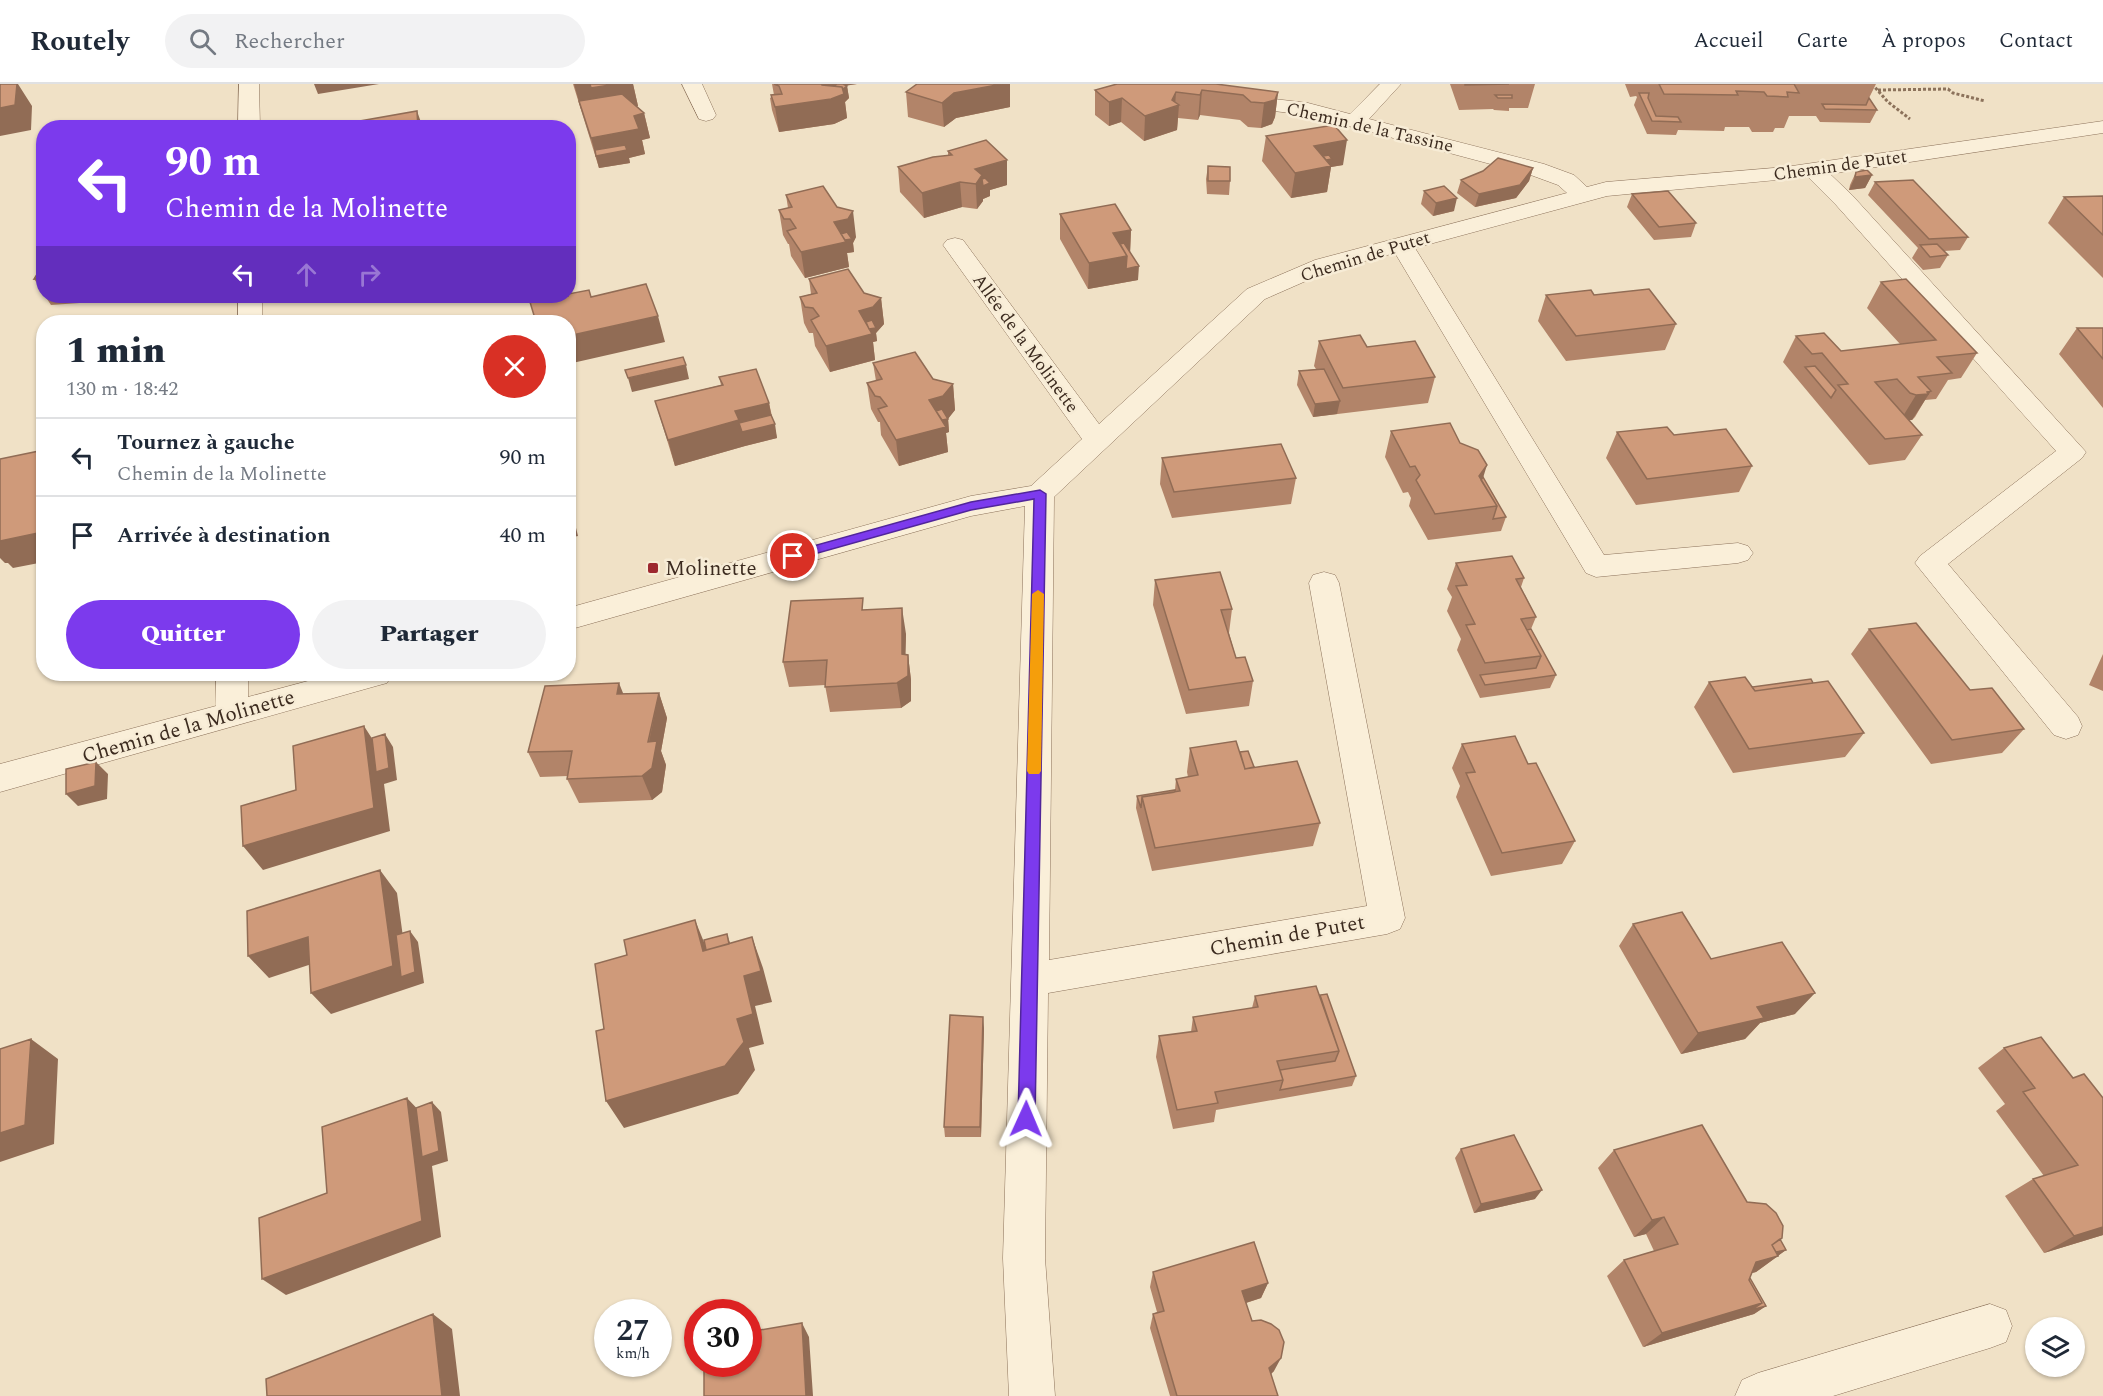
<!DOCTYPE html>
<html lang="fr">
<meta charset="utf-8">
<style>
:root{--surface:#fff;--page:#f2f2f3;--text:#1f2937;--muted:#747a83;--line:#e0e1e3;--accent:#7c3aed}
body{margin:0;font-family:Spectral,serif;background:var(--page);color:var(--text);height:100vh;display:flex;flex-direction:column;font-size:22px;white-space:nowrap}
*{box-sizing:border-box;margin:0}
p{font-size:20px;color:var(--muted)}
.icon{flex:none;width:33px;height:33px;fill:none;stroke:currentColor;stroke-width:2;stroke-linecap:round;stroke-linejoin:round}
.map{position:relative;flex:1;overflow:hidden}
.details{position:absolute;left:36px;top:231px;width:540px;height:366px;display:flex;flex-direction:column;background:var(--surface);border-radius:24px;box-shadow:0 2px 4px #0004}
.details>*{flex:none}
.banner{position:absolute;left:36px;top:36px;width:540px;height:183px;border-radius:24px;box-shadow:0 2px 4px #0004;background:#7c3aed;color:#fff;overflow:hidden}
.controls{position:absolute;left:2025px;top:1233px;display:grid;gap:12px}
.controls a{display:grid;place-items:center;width:60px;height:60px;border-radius:50%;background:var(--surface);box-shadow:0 2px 4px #0004;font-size:30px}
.speed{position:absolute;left:594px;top:1215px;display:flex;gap:12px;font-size:30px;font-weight:700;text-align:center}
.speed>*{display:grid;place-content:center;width:78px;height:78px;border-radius:50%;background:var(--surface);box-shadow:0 2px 4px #0004;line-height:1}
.speed small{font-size:15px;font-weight:400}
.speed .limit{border:9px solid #d22;background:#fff;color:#111}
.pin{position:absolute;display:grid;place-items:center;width:51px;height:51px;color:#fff;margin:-26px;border:3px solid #fff;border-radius:50%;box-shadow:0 2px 6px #0007}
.me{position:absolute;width:66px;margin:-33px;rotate:1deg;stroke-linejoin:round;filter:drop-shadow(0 0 4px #0008)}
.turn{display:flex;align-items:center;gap:21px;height:126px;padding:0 30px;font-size:27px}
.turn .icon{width:78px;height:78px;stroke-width:2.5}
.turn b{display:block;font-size:42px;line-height:51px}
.lanes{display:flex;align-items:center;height:57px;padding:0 30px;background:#0003;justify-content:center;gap:30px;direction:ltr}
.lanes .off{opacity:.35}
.round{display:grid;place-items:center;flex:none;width:63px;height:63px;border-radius:32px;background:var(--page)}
.overview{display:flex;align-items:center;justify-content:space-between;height:102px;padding:0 30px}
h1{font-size:36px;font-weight:800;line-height:45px}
.button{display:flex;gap:12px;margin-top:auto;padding:12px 30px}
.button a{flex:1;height:69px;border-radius:36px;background:var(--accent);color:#fff;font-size:24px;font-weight:800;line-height:69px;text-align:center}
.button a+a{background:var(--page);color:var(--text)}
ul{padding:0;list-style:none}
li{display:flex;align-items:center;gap:18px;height:78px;padding:0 30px;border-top:2px solid var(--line)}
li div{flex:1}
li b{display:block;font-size:22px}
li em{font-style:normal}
header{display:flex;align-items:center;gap:36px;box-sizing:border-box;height:84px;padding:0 30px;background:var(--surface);border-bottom:2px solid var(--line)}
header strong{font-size:28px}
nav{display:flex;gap:33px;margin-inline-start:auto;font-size:21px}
.search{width:420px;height:54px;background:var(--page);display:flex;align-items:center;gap:15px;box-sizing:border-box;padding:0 21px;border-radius:33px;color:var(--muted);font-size:22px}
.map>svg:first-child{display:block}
</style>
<header>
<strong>Routely</strong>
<div class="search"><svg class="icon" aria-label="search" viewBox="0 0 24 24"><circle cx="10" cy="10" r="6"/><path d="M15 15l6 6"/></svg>Rechercher</div>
<nav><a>Accueil</a><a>Carte</a><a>À propos</a><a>Contact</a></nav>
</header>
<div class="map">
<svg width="2103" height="1312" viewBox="0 0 2103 1312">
<rect width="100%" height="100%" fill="#f0e1c6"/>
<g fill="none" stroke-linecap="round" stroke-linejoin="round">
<defs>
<path id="minor" d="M239,0H259L260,44H238Z
M682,0H702L716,31L713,35L706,37L699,35Z
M1380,0H1401L1369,35L1544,80L1574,91L1587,103L1606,98L1785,83L2103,37V49L1830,90L1852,111L2086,368L2082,374L1948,480L2078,633L2082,642L2078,651L2066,655L2054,651L1915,479L1920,472L2056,367L1836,121L1808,93L1607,112L1415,164L1604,471L1738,459L1748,462L1753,469L1748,476L1738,479L1596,493L1586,489L1395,169L1331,186L1265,215L1054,413L1049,876L1367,822L1309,499L1313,491L1324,488L1335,491L1339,499L1405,834L1400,845L1387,850L1048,909L1045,1174L1055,1312H1009L1003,1174L1025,422L971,432L568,546V524L971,412L1031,402L1082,355L943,161L947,156L955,154L963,156L1099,340L1247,205L1315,176L1567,109L1558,101L1528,90L1307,31L1232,22L1225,20L1222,16L1225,12L1232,10L1308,19L1350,30Z
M238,212H262V238H238Z
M216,590H248V613L334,590H392L387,599L376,602L0,708V680L216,622Z
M1990,1220L2006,1226L2012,1242L2006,1258L1990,1264L1833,1312H1735L1742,1296L1758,1289Z"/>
</defs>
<use href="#minor" stroke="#8c725b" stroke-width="1"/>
<path stroke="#8c725b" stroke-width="3" stroke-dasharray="3 2" stroke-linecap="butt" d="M1872,0L1888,18L1910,35
M1878,6L1948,5L1953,9L1985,17"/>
<use href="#minor" fill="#faefd9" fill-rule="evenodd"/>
</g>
<path fill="#b28469" d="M573,0H633L638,22H637L644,29L650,54L642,56L645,70L629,74L630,79L599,84Z
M772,0H857L847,1V2L849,14L845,18L847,34L834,40L779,48L772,26L770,14L774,11Z
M1117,0L1278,8L1275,33L1272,40L1261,44L1248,43L1240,36L1200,31L1198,36L1178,34L1177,46L1144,57L1121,38L1109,42L1095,31V6Z
M1450,0H1535L1528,24H1509V27L1494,26L1493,25L1459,26Z
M1625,0H1876L1869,14L1877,26L1870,39L1820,38L1816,32H1789L1784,44H1775L1773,48H1752L1749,43H1725L1724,47L1678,46L1676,51L1647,50L1634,21L1637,13L1636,12L1630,13Z
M906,8L1010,23L956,34L944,43L908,33Z
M1266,52L1343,81L1331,83L1327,108L1291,114L1262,77Z
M948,67L1007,101L990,106V112L983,115V117L977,125L962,123L924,134L900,108L898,83L948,71Z
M1208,82L1230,97L1229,111L1207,110L1206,95Z
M1533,84L1529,97L1516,114L1475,123L1457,109L1461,96Z
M1856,88L1872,91L1865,104L1849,106L1850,101Z
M1875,98L1968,153L1960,166L1944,167L1948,171L1940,184L1923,186L1912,174L1918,164L1868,111Z
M1424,107L1454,127L1433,132L1421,120Z
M1632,110L1696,139L1691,153L1654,156L1627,123Z
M786,111L856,153L853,159L854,168L847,169L849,183L805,194L791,172L789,160H788L783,151L779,126L788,124Z
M2103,112V194L2048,139L2064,113Z
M1060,130L1131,146L1130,168L1138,196L1088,205L1060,155Z
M44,179V209L34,195Z
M809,195L864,209L881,214L884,240L876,249L877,257L873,258L875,276L830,288L815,262L813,249H809L804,239L800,213L811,210Z
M1881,198L1977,269L1961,294L1948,296L1936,315L1925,316L1915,333L1912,336H1909L1922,351L1905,376L1869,381L1783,278L1796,252L1841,267L1900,260L1867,224Z
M1546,211H1594L1676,240L1665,266L1566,277L1538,237Z
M45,212H152L151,214L51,221Z
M2077,244H2103V324L2059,270Z
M1319,257L1367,263L1435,293L1428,319L1313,333L1297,301L1299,287L1316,285L1314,282Z
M873,279L953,300L955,326L948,334L949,348L946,349L948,368L899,382L881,351L880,338H878L871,325L867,299L876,297Z
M719,293L769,319L777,354L745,362L675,382L655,317L721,301Z
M1391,347L1460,359L1483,393L1506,433L1501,447L1428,456L1409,422L1411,414L1408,408L1403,409L1385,373Z
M1617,348L1674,351L1752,382L1739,408L1636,421L1606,374Z
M1162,374L1296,394L1291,420L1172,434L1160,400Z
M1456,479L1524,494L1521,503L1536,533L1531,545L1556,591L1550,604L1480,614L1457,566L1461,555L1447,527L1452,513L1447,505Z
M1155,496L1232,525L1229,549L1236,574L1253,597L1249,622L1186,630L1153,521Z
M865,526L906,550L905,570L908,571L911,596V617L901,624L830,628L825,601L789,603L783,578Z
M1869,545L1970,606L2024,645L2002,669L1931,680L1851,570Z
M2103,570V607L2089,601Z
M1709,598L1752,603L1813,599L1864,649L1845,673L1733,689L1694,623Z
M659,609L667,634L661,667L666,681L662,708L652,716L579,719L567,695L568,692L540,693L528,668L623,610Z
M1462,660L1528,680L1575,757L1562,780L1491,792L1456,713L1460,702L1452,684Z
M1190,664L1240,668L1254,683L1320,739L1313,762L1152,787L1136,724L1137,712L1175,706L1176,695L1188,693L1187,688Z
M1633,840L1711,875L1795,930L1760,939L1745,955L1681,970L1619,862Z
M1320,911L1356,992L1352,1002L1216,1026L1214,1038L1173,1045L1156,973L1159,952L1191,948L1193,933L1252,924L1255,912Z
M984,944L981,1053H945L944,1043Z
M2004,964L2073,994L2103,1014V1151L2044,1169L2005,1112L2033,1095L2044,1092L1996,1027L2005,1020L1978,984Z
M1461,1065L1535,1115L1474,1129L1455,1074Z
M1614,1066L1747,1118L1780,1155L1786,1166L1756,1188L1752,1189L1750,1194L1766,1222L1754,1230L1643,1263L1607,1192L1624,1176L1654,1167L1646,1150L1634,1153L1598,1084Z
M1153,1188L1268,1199L1261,1214L1246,1219L1252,1237L1274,1287L1271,1290L1278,1312H1170L1150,1244L1153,1230L1157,1228L1150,1203Z"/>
<path fill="#916c55" d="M17,0H18L32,22L31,46L0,52V24Z
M314,0H379L318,10Z
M574,0H590L596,22L581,25Z
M616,0H633L638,22L598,29L591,4Z
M820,0H857L844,2H847L849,14L845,18L847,34L834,40L779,48L775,23Z
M1002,0H1010V23L956,34L944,43L942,19L954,9Z
M1202,6L1200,31L1198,36L1200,11Z
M1176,8L1175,23L1179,21L1177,46L1144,57L1145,32L1172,16Z
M1278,8L1275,33L1272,40L1261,44L1264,19Z
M1122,14L1121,38L1109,42V18Z
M417,27L423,44H418Z
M644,29L650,54L642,56L645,70L629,74L630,79L599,84L591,54L634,32Z
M1347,56L1343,81L1331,83L1327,108L1291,114L1295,89L1314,62Z
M1007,76V101L990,106V112L983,115V117L977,125L975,85Z
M1533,84L1529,97L1516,114L1475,123L1479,110Z
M1872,91L1865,104L1849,106L1855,93Z
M960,98L962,123L924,134L922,109Z
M1457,114L1454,127L1433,132L1436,119Z
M853,127L856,153L853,159L854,168L847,169L849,183L805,194L801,168L834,138Z
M1131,146L1130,171L1112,161L1113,149Z
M1127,172L1139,182L1138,196L1088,205L1089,179Z
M881,214L884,240L876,249L877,257L873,258L875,276L830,288L826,262L859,227Z
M658,232L665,258L568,280V252Z
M686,281L689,295L632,308L628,294Z
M953,300L955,326L948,335L949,348L946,349L948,368L899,382L896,356L929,316Z
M1931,307L1912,336L1900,337L1916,311Z
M1340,317L1337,330L1313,333L1315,320Z
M769,319L773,341L775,340L777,354L745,362L742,348L745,362L675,382L668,356L735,327Z
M1487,381L1479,407V392Z
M568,411L578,452L568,454Z
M44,441V478L13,484L8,479H5L0,474V457Z
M902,524L906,550L905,594L908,571L911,596V617L901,624L897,599L902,570Z
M619,599L629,624L617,610Z
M659,609L667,634L661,667L666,681L662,708L652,716L642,692Z
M364,642L380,667L385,650L393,663L397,696L384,700L390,747L263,786L243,762Z
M96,678L108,690L107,715L78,722L66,710Z
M380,786L397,809L408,890L410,847L418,858L424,899L331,930L311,909Z
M695,836L708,868L713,887L734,880L727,850L731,862L739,891L716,898L703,867Z
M308,853L327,875L269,894L248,872Z
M752,853L763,884L772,918L755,922L764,960L749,964L755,986L738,1010L624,1044L606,1017L737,935L744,892Z
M1815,909L1795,930L1760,939L1745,955L1681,970L1698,949L1757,923Z
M983,933L984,944L981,1053L980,1043Z
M31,955L58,975L54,1060L0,1078V1049Z
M407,1014L425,1033L432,1018L441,1028L448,1077L432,1082L441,1153L286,1211L262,1195Z
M1542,1106L1535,1115L1474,1129L1481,1120Z
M1664,1133L1646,1150L1634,1153L1652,1136Z
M2103,1143V1151L2044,1169L2074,1152Z
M1786,1166L1756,1188L1744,1191L1746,1186L1763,1172Z
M1268,1199L1261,1214L1236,1222L1242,1207Z
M1762,1219L1766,1222L1754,1230L1643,1263L1662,1249Z
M433,1230L452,1245L460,1312H442Z
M802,1239L809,1253L813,1312H806Z
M1281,1274L1274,1287L1262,1298L1269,1284Z"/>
<path fill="#cf9a7a" stroke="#916c55" stroke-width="1.5" d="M0,0H17L15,21L0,24Z
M590,0H616L591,4Z
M774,0H821L822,1L842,3L844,10L831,15L775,23L771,11L782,10L779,2Z
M837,0H843L847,2L843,5L842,3L834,2Z
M917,0H1002L954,9L942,19L906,8Z
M1117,0H1216L1278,8L1275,16L1264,19L1251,18L1243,11L1202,6L1200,11L1176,8L1172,16L1179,21L1145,32L1122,14L1109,18L1095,6Z
M1465,0H1509L1465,1Z
M1659,0H1794L1799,9L1787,8L1788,13L1767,12L1764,8L1736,7L1738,11L1664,10Z
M1639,9H1649L1648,14L1656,32L1678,33L1681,38L1652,37Z
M622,10L644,29L634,32L639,45L591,54L579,17Z
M1495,11H1512V14H1498Z
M1869,14L1877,26L1825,25L1822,20L1866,21Z
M417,27L418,44H320Z
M1334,41L1347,56L1314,62L1331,82L1295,89L1266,52Z
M986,56L1007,76L975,85L982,91L976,100L960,98L922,109L898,83L933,73L952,71L948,67Z
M625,61L627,66L596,72L595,66Z
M1329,71L1332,75L1326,76L1323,72Z
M1498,74L1533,84L1520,101L1479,110L1461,96L1483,87Z
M1208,82L1230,83V97H1208Z
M1867,86L1872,91L1855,93L1856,88Z
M985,94L990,99L983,102L982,95Z
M1913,96L1968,153L1929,155L1875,98Z
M823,102L837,123L853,127L848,135L834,138L846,158L801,168L787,147L796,144L790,135H784L779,126L792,123L786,111Z
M1444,102L1457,114L1436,119L1424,107Z
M1668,107L1696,139L1659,143L1632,110Z
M2103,112V151L2064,113Z
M1115,120L1131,146L1113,149L1127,172L1089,179L1060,130Z
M847,148L852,155L845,156L841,150Z
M1124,159L1139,182L1126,185L1127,172L1120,160Z
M1937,160L1948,171L1930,173L1920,161Z
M44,179V194L34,195Z
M848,185L864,209L881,214L873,223L859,227L872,250L826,262L811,236L819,232L813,224L805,223L800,213L817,209L809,195Z
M1906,195L1977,269L1937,273L1952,289L1918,293L1931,307L1927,308L1928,310L1916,311L1910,309L1897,295L1875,298L1922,351L1885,355L1838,301L1848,300L1822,269L1812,270L1796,252L1824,249L1841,267L1936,256L1881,198Z
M646,200L658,232L568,252V238H536L530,218L562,212H568V210L589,206L591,213Z
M1649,205L1676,240L1576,252L1546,211L1591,206L1594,211Z
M313,232L336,238H304Z
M285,236L293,238H278Z
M872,236L876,244L869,245L866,238Z
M2077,244H2103V275Z
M1360,251L1367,263L1415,257L1435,293L1343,304L1319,257Z
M915,268L933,295L953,300L943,312L929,316L946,343L896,356L878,325L887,322L880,313L875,312L867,299L882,295L873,279Z
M683,273L686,281L628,294L625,286Z
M1815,282L1836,306L1831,314L1805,283Z
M756,285L769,319L735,327L739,336L668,356L655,317L723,301L719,293Z
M1324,285L1340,317L1315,320L1299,287Z
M942,325L948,335L942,336L936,327Z
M771,331L775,340L742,348L739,339Z
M1450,339L1460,359L1478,366L1487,381L1479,392L1497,422L1435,430L1416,396L1420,391L1415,382L1410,383L1391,347Z
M1667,343L1674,351L1726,345L1752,382L1647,395L1617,348Z
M1281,360L1296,394L1174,408L1162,374Z
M44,366V441L39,442L38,449L0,457V375Z
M1483,393L1506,433L1493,435L1497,422L1481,396Z
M1512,472L1524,494L1516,495L1536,533L1521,535L1541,572L1485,579L1466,541L1475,540L1456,502L1467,501L1456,479Z
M1220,488L1232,525L1221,526L1236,574L1245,573L1253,597L1189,606L1155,496Z
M863,514L862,526L902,524V570L908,571V592L897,599L825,603L827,576L783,578L791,517Z
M1916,539L1970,606L1992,604L2024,645L1952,656L1869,545Z
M1531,545L1556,591L1485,601L1480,591L1536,584L1541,572L1527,546Z
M1745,593L1755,607L1828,597L1864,649L1749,665L1709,598Z
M1811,595L1813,599L1755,607L1752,603Z
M619,599L617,610L659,609L648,658L657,657L652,684L642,692L567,695L572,667L528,668L545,602Z
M364,642L374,724L243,762L241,722L296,706L293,662Z
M385,650L389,684L376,688L372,654Z
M1515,652L1528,680L1536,679L1575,757L1502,769L1466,689L1475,688L1462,660Z
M1236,657L1245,685L1297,677L1320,739L1155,764L1142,713L1180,707L1176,695L1198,691L1190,664Z
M1248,667L1254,683L1245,685L1240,668Z
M96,678L95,702L66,710V685Z
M1175,706V708L1142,713L1141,724L1137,712Z
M380,786L393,882L311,909L308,853L248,872L247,827Z
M1682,828L1711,875L1782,858L1815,909L1757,923L1764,934L1698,949L1633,840Z
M695,836L703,867L752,853L761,887L744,892L753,930L737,935L744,958L725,982L606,1017L596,947L604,945L595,880L627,871L624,856Z
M410,847L415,888L401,893L396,851Z
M727,850L729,860L706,866L704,856Z
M1316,902L1339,967L1277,977L1283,996L1215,1008L1218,1019L1177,1026L1159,952L1197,947L1193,933L1258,923L1255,912Z
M1327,910L1356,992L1280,1006L1283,996L1280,986L1335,977L1339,967L1320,911Z
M950,931L983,933L980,1043H944Z
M2041,953L2073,994L2084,990L2103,1014V1143L2074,1152L2033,1095L2078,1081L2023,1008L2035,1004L2004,964Z
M31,955L25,1041L0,1049V965Z
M407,1014L422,1137L262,1195L259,1134L327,1109L322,1043Z
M432,1018L439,1067L422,1073L416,1024Z
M1702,1041L1747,1118L1766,1120L1776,1129L1783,1142L1782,1154L1772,1161L1778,1172L1756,1178L1749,1196L1762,1219L1662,1249L1624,1176L1678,1160L1664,1133L1652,1136L1614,1066Z
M1514,1051L1542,1106L1481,1120L1461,1065Z
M1780,1155L1786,1166L1776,1168L1772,1161Z
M1254,1158L1268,1199L1242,1207L1252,1237L1261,1236L1271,1240L1279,1246L1284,1258L1281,1274L1269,1284L1278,1312H1177L1153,1230L1164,1227L1153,1188Z
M1750,1194L1766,1222L1751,1226L1762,1219L1749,1196Z
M433,1230L442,1312H267L266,1295Z
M802,1239L806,1312H704V1280H748V1248Z"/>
<path fill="#7c3aed" stroke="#51269a" stroke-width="1.5" d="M1040,406L1046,410L1035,1035L1032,1041L1026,1043L1020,1041L1018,1035L1034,415L971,426L793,476L787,472L788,469L971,418Z"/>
<path fill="#f59e0b" d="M1038,506L1044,510L1041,687L1039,690H1029L1027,687L1032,510Z"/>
<rect fill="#9d282f" stroke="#f7ecd6" stroke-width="2" x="647" y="478" width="12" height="12" rx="3"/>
<g text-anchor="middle" stroke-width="5" stroke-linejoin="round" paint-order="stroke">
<g font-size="18" fill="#3c2b1f" stroke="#f7ecd6">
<text transform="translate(1370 43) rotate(13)" y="6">Chemin de la Tassine</text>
<text transform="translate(1840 81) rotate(-8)" y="6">Chemin de Putet</text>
<text transform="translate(1365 172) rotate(-17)" y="6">Chemin de Putet</text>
<text transform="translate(1026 259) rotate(54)" y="6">Allée de la Molinette</text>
</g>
<g font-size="21" fill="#3c2b1f" stroke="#f7ecd6" text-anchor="start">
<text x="665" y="491">Molinette</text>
</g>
<g font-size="21" fill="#3c2b1f" stroke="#f7ecd6">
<text transform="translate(188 642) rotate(-16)" y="7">Chemin de la Molinette</text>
<text transform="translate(1287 851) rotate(-10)" y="7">Chemin de Putet</text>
</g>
</g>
</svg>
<div class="controls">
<a><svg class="icon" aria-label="layers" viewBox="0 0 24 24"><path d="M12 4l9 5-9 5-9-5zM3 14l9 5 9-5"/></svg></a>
</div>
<div class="speed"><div>27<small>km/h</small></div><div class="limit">30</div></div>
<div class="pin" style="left:793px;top:472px;background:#d93025"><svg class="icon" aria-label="arrive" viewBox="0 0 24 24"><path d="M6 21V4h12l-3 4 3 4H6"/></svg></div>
<svg class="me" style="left:1026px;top:1035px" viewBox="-20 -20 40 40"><path d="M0-17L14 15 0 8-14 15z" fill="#7c3aed" stroke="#fff" stroke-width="4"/></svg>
<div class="banner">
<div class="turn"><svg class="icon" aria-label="left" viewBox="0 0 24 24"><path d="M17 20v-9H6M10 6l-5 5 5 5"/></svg><div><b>90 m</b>Chemin de la Molinette</div></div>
<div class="lanes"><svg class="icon" aria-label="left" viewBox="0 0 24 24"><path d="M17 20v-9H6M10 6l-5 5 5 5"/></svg><svg class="icon off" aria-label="ahead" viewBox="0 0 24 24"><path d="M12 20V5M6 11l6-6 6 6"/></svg><svg class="icon off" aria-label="right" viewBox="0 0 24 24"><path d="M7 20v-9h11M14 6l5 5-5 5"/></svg></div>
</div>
<section class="details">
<div class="overview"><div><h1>1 min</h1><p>130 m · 18:42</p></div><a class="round" style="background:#d93025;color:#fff"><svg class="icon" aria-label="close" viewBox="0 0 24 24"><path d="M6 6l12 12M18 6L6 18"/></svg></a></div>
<ul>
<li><svg class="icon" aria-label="left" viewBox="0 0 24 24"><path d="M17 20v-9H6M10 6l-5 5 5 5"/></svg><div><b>Tournez à gauche</b><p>Chemin de la Molinette</p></div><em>90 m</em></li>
<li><svg class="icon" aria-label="arrive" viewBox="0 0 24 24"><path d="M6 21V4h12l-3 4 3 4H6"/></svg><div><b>Arrivée à destination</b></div><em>40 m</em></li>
</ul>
<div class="button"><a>Quitter</a><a>Partager</a></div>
</section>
</div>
